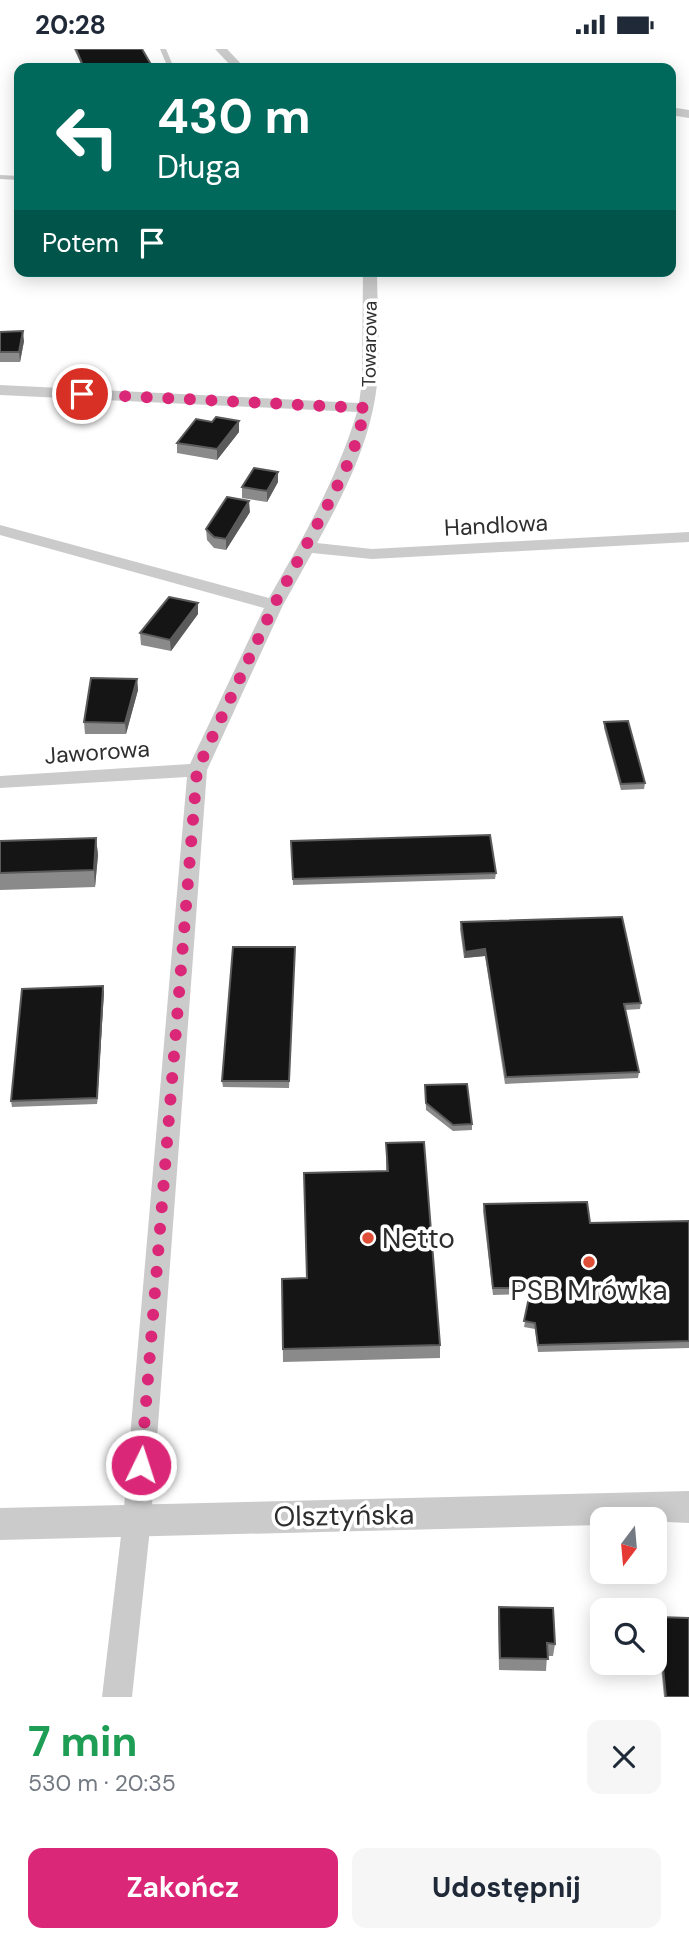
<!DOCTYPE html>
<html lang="pl">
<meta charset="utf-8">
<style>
:root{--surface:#fff;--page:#f6f6f7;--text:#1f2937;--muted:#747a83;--accent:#db2777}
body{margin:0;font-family:"DM Sans",sans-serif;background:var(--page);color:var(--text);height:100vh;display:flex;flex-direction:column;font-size:26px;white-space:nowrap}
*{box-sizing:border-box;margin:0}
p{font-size:23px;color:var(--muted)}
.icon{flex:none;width:38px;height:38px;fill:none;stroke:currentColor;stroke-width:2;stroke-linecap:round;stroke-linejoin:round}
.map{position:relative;height:1648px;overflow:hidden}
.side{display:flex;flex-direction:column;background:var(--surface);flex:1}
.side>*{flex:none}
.hud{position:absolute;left:14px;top:14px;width:662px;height:214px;border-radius:14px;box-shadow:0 4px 18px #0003;background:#00695c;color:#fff;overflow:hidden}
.needle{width:46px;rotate:196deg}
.controls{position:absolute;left:590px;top:1458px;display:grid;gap:14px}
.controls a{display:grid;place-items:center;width:77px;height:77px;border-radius:14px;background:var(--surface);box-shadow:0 4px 18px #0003;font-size:35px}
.pin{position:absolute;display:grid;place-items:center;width:60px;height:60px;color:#fff;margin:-30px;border:4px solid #fff;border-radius:50%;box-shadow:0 2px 7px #0007}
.me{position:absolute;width:77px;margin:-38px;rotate:4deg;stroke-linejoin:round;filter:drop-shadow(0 0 5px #0008)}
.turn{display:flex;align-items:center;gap:24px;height:147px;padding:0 28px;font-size:32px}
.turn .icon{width:91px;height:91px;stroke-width:2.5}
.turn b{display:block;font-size:49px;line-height:60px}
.then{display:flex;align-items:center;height:66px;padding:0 28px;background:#0003;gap:14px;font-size:26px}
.round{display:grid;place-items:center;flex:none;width:74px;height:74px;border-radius:14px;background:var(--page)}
.overview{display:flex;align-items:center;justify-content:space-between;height:119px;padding:0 28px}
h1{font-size:42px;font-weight:700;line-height:52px;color:#1e9e55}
.action{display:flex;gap:14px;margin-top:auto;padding:14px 28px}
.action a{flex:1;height:80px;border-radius:14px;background:var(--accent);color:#fff;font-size:28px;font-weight:700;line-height:80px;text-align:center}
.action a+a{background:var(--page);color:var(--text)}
.status{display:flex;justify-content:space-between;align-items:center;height:49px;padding:0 35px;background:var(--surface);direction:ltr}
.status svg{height:19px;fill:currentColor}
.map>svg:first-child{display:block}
</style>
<div class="status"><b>20:28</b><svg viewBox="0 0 49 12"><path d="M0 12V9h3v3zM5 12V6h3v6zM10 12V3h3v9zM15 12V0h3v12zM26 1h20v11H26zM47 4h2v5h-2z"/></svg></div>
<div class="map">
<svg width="689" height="1648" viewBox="0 0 689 1648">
<rect width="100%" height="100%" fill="#fff"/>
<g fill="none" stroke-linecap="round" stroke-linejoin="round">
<path fill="#cbcbcb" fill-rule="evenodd" d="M160,0H166L174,19H168Z
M0,126L19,127V131L0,130Z"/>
<path fill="#cbcbcb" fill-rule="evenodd" d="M215,0H227L245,19H233Z
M670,58L689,61V69L670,66Z
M363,222H377C377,259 381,298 377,335C371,392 344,445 317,494L372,500L689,483V493L372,510L312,504L283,556L207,721L151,1470L132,1648H102L123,1470L187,728L0,739V727L190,715L264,559L0,486V476L269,549C303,489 337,430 357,363L0,346V336L359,354L362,332Z"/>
<path fill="#cbcbcb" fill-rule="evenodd" d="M689,1442V1474L602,1470V1476L0,1491V1459Z"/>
</g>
<path fill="#8a8a8a" d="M74,0H142L153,19H83Z
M0,283L24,292L20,313H0Z
M239,383L217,411L177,404V394Z
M278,433L267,453L242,449V438Z
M250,463L226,501L214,499L207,491L206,480Z
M198,554V565L171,602L141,596L140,584Z
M137,630L138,641L126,685H85L84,673Z
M604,673L645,734L644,740L621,741L604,679Z
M96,789L98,806L95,838L0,841V792Z
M291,792L496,824L495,830L293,836Z
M461,873L641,954L640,960L625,961L639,1023L638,1029L505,1035L485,907L464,909L460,880Z
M295,898L289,1039L223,1038L222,1032Z
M104,943L97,1055L12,1058L11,1052Z
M425,1036L472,1075V1081L453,1082L426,1061Z
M386,1094L440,1296V1309L283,1313L282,1230L307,1229L386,1122Z
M484,1155L590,1174L689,1172V1299L538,1303L535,1280L524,1278L530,1245L493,1246L483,1162Z
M499,1558L555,1595L553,1607H547L546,1622L499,1621L498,1570Z
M658,1568L689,1648H664L657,1576Z"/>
<path fill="#5b5b5b" d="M23,282L24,292L20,313L19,303Z
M239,372V383L217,411V400Z
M278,423V433L267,453V442Z
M249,452L250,463L226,501V490Z
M198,554V565L171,602L170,591Z
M137,630L138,641L126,685L125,674Z
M96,789L98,806L95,838L94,821Z
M485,900V907L464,909L465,903Z
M103,937L104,943L97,1055V1049Z"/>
<path fill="#151515" stroke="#5b5b5b" stroke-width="2" d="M76,0H142L153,19H84Z
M23,282L19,303H0V283Z
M216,368L239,372L217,400L177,394L196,370L212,373Z
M254,419L278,423L267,442L242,438Z
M227,448L249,452L226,490L214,488L206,480Z
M169,548L198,554L170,591L140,584Z
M91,629L137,630L125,674L84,673Z
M628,672L645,734L621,735L604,673Z
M490,786L496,824L293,830L291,792Z
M96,789L94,821L0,824V792Z
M622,868L641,954L624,955L639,1023L506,1028L485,900L465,903L461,873Z
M233,898H295L289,1032H222Z
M103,937L97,1049L11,1052L22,940Z
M467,1035L472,1075L453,1076L426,1054L425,1036Z
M424,1093L440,1296L283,1300L282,1230L307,1229L304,1124L388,1122L386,1094Z
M587,1153L590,1174L689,1172V1292L538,1296L535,1274L524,1272L531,1239H493L484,1155Z
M499,1558L553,1559L555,1595L547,1594L548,1610L500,1609Z
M658,1568L689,1569V1648H666Z"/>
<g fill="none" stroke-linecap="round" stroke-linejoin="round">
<path stroke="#db2777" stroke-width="12" stroke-dasharray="0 21.6" d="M82,345L366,359L352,406L332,448L274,556L197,721L141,1416"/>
</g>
<g fill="#df4f37" stroke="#fff" stroke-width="2.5">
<circle cx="368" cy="1189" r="7"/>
<circle cx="589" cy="1213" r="7"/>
</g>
<g text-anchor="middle" stroke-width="7" stroke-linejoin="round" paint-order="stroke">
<g font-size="19" fill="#2e2e2e" stroke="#fff">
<text transform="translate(369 295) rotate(-89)" y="7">Towarowa</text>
</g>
<g font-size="23" fill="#2e2e2e" stroke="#fff">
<text transform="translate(496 476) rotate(-3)" y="8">Handlowa</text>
<text transform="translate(97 703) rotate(-4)" y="8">Jaworowa</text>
</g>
<g font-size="28" fill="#2e2e2e" stroke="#fff" text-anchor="start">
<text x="382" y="1199">Netto</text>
<text x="589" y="1251" text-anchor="middle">PSB Mrówka</text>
</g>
<g font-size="28" fill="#2e2e2e" stroke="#fff">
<text transform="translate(344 1466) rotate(-1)" y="10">Olsztyńska</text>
</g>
</g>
</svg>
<div class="controls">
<a><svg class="needle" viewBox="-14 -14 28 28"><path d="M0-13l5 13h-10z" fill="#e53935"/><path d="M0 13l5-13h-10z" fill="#747a83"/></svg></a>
<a><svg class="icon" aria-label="search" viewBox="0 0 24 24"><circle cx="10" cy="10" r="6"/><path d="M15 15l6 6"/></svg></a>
</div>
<div class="pin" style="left:82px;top:345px;background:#d93025"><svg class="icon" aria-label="arrive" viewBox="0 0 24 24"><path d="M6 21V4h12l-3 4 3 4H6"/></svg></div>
<svg class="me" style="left:141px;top:1416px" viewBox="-20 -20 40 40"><circle r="17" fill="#db2777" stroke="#fff" stroke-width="3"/><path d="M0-11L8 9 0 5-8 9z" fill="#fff"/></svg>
<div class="hud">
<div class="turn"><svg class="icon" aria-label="left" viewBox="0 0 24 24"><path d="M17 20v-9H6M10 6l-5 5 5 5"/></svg><div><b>430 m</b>Długa</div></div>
<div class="then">Potem<svg class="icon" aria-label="arrive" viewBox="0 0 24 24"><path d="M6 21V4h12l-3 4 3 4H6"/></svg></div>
</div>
</div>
<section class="side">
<div class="overview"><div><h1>7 min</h1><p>530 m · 20:35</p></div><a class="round"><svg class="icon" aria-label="close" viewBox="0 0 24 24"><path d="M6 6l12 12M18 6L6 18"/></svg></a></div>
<div class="action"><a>Zakończ</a><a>Udostępnij</a></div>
</section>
